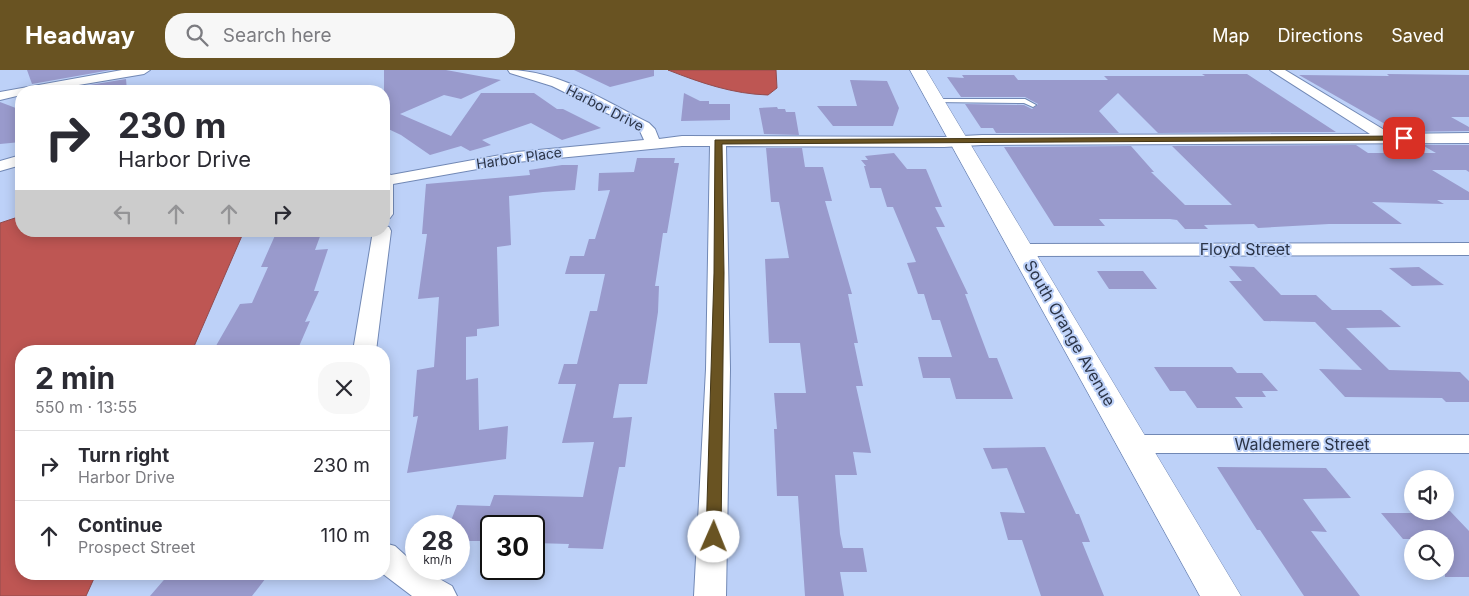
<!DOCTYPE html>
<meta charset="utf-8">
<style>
:root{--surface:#fff;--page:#f7f7f7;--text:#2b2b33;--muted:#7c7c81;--line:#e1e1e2;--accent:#695322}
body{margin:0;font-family:Inter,sans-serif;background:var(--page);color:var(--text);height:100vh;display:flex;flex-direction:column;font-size:19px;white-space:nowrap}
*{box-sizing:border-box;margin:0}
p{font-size:16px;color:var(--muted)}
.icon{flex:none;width:28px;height:28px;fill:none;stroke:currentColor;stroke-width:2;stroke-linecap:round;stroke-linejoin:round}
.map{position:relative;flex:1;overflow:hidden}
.side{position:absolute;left:15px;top:275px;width:375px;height:235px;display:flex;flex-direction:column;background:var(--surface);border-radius:20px;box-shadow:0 2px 12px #0003}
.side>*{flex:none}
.hud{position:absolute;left:15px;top:15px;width:375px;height:152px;border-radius:20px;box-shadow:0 2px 12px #0003;background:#fff;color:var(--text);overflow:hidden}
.fabs{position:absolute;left:1404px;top:400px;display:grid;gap:10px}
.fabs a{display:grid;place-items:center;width:50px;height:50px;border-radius:50%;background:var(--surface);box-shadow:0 2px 12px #0003;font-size:25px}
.speed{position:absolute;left:405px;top:445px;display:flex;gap:10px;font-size:25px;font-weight:700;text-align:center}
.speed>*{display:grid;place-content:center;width:65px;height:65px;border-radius:50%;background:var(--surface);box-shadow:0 2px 12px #0003;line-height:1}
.speed small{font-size:12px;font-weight:400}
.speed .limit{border:2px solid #111;border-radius:8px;background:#fff;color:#111}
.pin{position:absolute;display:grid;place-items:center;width:42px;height:42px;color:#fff;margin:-21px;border-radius:10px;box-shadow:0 2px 8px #0006}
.me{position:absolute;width:55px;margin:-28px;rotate:1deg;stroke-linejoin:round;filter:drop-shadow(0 0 4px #0008)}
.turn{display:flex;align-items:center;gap:18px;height:105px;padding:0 20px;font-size:22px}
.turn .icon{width:65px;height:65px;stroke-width:2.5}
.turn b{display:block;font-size:35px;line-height:42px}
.lanes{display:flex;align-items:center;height:48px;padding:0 20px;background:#0003;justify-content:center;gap:25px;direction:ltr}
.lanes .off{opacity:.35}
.round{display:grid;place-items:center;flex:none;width:52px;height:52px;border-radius:20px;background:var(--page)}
.summary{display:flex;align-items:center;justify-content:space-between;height:85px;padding:0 20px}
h1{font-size:30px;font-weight:700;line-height:38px}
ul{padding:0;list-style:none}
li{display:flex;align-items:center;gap:15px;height:70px;padding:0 20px;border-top:1px solid var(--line)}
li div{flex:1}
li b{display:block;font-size:19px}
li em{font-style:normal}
header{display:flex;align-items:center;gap:30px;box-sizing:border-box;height:70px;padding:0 25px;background:var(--accent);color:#fff}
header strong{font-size:24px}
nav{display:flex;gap:28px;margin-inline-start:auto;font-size:18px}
.search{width:350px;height:45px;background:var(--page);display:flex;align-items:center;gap:12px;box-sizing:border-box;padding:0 18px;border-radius:20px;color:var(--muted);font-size:19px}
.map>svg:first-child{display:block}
</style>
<header>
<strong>Headway</strong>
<div class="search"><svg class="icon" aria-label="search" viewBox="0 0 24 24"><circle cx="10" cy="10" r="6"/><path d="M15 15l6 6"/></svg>Search here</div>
<nav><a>Map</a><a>Directions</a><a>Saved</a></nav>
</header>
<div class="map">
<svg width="1469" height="526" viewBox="0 0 1469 526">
<rect width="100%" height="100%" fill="#bdd1f8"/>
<path fill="#be5653" stroke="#924c4f" d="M668,0H776L777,18L768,25C733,24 701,13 668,0Z
M21,146V161H244L192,281H21V504H96L86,526H0V153Z"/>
<path fill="#999acc" d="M27,0H111L32,14Z
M384,0H446L501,10L461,29L444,25L400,44L451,66L481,23H534L557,39H563L601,58L562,70L531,53L482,70L491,75L470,81L461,76L430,85L401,65L384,57Z
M574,0H654V6L610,17Z
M1202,4H1247L1336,62L1158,63L1118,23L1099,41L1119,63H996L993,58H981L965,34L1024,35L1032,39L1038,34L1025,27H961L947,7L964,8L962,5H1014L1018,10H1108L1104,6H1205Z
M1387,4L1469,5V47H1451L1469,57V61L1399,62L1299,5L1389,6Z
M126,9L127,21H53Z
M850,10L887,11L899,38L893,56H833L817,36H857Z
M684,23L700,31H709V34H730V50L681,51Z
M0,32L21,40V72L0,74Z
M777,37L778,39H785L786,42H795L799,65L764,64L759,38Z
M1356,75L1368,83H1436L1422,75H1469V102L1466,100H1432L1469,122V130H1437L1444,134L1372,132L1402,154H1329L1258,158L1254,154L1204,155L1208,159H1185L1177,150L1170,149H1099L1105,156H1054L1004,77L1131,76L1154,102H1151L1185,135H1232L1172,76Z
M766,78H802L805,97H823L832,131H825L852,224H848L858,273H854L863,316H856L871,383L853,382L857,405H835L840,464L843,478H863L867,502H840L844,526H805L798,426H777L774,359H777L774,323H806L800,273H769L765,189L789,188L779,132H771Z
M894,83L907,99H926L942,137H935L945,157H936L968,224H965L989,288H997L1013,329H956L950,308H923L918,287H952L940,250H932L924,224H918L907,193L916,192L893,137H887L881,118H870L864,96H866L861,90H868L865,86Z
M637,88H675L674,93H679L667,163H663L655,216H659L658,242L647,314H619L613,348L632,347L625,397H619L603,479L568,478L569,474L534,473V456H491V471H459V456H449L457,435L490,436L494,425L583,427L594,372L562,373L576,314H558L564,294H577L590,241H597L605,204H565L570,186H584L589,169H595L610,120L598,121L599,103L634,102Z
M562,95H578L575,120L543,122L509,126L511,175L497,177L499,256L477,259V266L466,267V310L478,308L479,360L508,356L506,389L407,403L418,346L413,347L417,300L434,297L439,227L418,229L427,164H422L426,114L530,105L529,100Z
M277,161H322L315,180L328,179L314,221H319L305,252L310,251L297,281H213L240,234L252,233L268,197H261Z
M1229,196L1254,197L1281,225H1316L1332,240H1381L1401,257L1346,258L1389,300L1460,302L1469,311V332H1446L1442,328L1345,327L1319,299L1362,300L1315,252L1264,251L1229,211H1242Z
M1419,197L1444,215L1412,216L1389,198Z
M1097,201H1143L1157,219H1109Z
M1154,297H1232L1237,303H1262L1278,321H1262L1266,327H1235L1243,338H1197L1185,321H1170Z
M1045,377L1076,444H1079L1090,472H1082L1104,526H1041L1022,470H1008L1000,442L1025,443L1007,398L992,399L983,378Z
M1217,397L1326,398L1351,428L1303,429L1327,462L1311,461L1360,526H1304L1260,460H1257Z
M1417,441H1450L1469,461V507H1445V469H1403L1381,443H1419Z
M169,504H269L252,526H150Z"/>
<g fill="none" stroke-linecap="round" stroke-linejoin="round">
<defs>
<path id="lane" d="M936,29H1025L1036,35L1033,37L1024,33L934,32V30Z"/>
<path id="street" d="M122,0H150L144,4L43,21H21V25L0,30V22Z
M508,0C558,0 605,31 649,53L655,59L659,69L682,66L944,67L982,65L1370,64L1270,0H1285L1391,64L1469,63V73L982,75L944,77L726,76L730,299L726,526H694L706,299L710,76H682L517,92L393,114V144L390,148L384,149V101L391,105L517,82L644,70L639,59L552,16L510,3Z
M21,85V95L0,101V91Z
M384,156L389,157L391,161L376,281H353L373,161H384Z
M1469,173V185L1022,186L1015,184L1012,180L1015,176L1022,174Z
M1134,365H1469V383H1134L1125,381L1121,374L1125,367Z
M384,473L395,476L416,495V499H422L452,516L457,526H412L383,504Z"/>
<path id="secondary" d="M910,0H926L1241,526H1200Z"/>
</defs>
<use href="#lane" stroke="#7188b5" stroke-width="2"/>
<use href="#street" stroke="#7188b5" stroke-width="2"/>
<use href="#secondary" stroke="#7188b5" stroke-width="1"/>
<use href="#lane" fill="#fff" fill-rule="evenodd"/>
<use href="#street" fill="#fff" fill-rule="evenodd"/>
<use href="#secondary" fill="#fff" fill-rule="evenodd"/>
</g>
<path fill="#695322" stroke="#443616" d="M1404,66L1407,68L1406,70L722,74L724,203L721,467L719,471L714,473L708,471L706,467L714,203L715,70Z"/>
<g text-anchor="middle" stroke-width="4" stroke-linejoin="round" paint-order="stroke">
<g font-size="14" fill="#2b3447" stroke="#bdd1f8">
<text transform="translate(605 38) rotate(27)" y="5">Harbor Drive</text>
<text transform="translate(519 88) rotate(-8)" y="5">Harbor Place</text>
</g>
<g font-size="16" fill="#2b3447" stroke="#bdd1f8">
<text x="1245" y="185">Floyd Street</text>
<text transform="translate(1070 263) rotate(60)" y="6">South Orange Avenue</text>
<text x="1302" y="380">Waldemere Street</text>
</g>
</g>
</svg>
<div class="fabs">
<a><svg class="icon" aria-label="sound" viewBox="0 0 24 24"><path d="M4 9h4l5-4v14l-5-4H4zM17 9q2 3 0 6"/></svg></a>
<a><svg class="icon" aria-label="search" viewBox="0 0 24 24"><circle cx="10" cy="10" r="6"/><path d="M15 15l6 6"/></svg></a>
</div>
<div class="speed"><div>28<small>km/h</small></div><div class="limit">30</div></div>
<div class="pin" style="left:1404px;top:68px;background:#d93025"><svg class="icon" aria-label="arrive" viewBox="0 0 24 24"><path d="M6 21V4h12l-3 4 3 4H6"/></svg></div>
<svg class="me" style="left:714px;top:467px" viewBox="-20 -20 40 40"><circle r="19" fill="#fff"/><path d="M0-13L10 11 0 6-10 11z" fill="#695322"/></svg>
<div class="hud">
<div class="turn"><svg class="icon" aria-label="right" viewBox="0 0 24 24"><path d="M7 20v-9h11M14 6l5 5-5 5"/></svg><div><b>230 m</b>Harbor Drive</div></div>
<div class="lanes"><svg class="icon off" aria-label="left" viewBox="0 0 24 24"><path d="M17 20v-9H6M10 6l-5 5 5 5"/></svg><svg class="icon off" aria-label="ahead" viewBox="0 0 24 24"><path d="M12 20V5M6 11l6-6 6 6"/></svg><svg class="icon off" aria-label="ahead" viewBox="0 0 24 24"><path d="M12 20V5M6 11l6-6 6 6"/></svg><svg class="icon" aria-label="right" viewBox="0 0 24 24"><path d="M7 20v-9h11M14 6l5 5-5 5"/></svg></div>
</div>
<section class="side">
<div class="summary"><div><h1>2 min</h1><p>550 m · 13:55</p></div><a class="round"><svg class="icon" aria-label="close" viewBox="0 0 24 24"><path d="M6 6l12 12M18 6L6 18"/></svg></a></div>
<ul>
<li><svg class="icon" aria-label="right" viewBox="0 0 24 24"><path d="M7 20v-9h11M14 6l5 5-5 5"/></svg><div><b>Turn right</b><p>Harbor Drive</p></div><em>230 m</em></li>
<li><svg class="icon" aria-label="ahead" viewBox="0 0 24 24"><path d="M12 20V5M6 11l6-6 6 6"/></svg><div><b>Continue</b><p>Prospect Street</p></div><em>110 m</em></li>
</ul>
</section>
</div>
